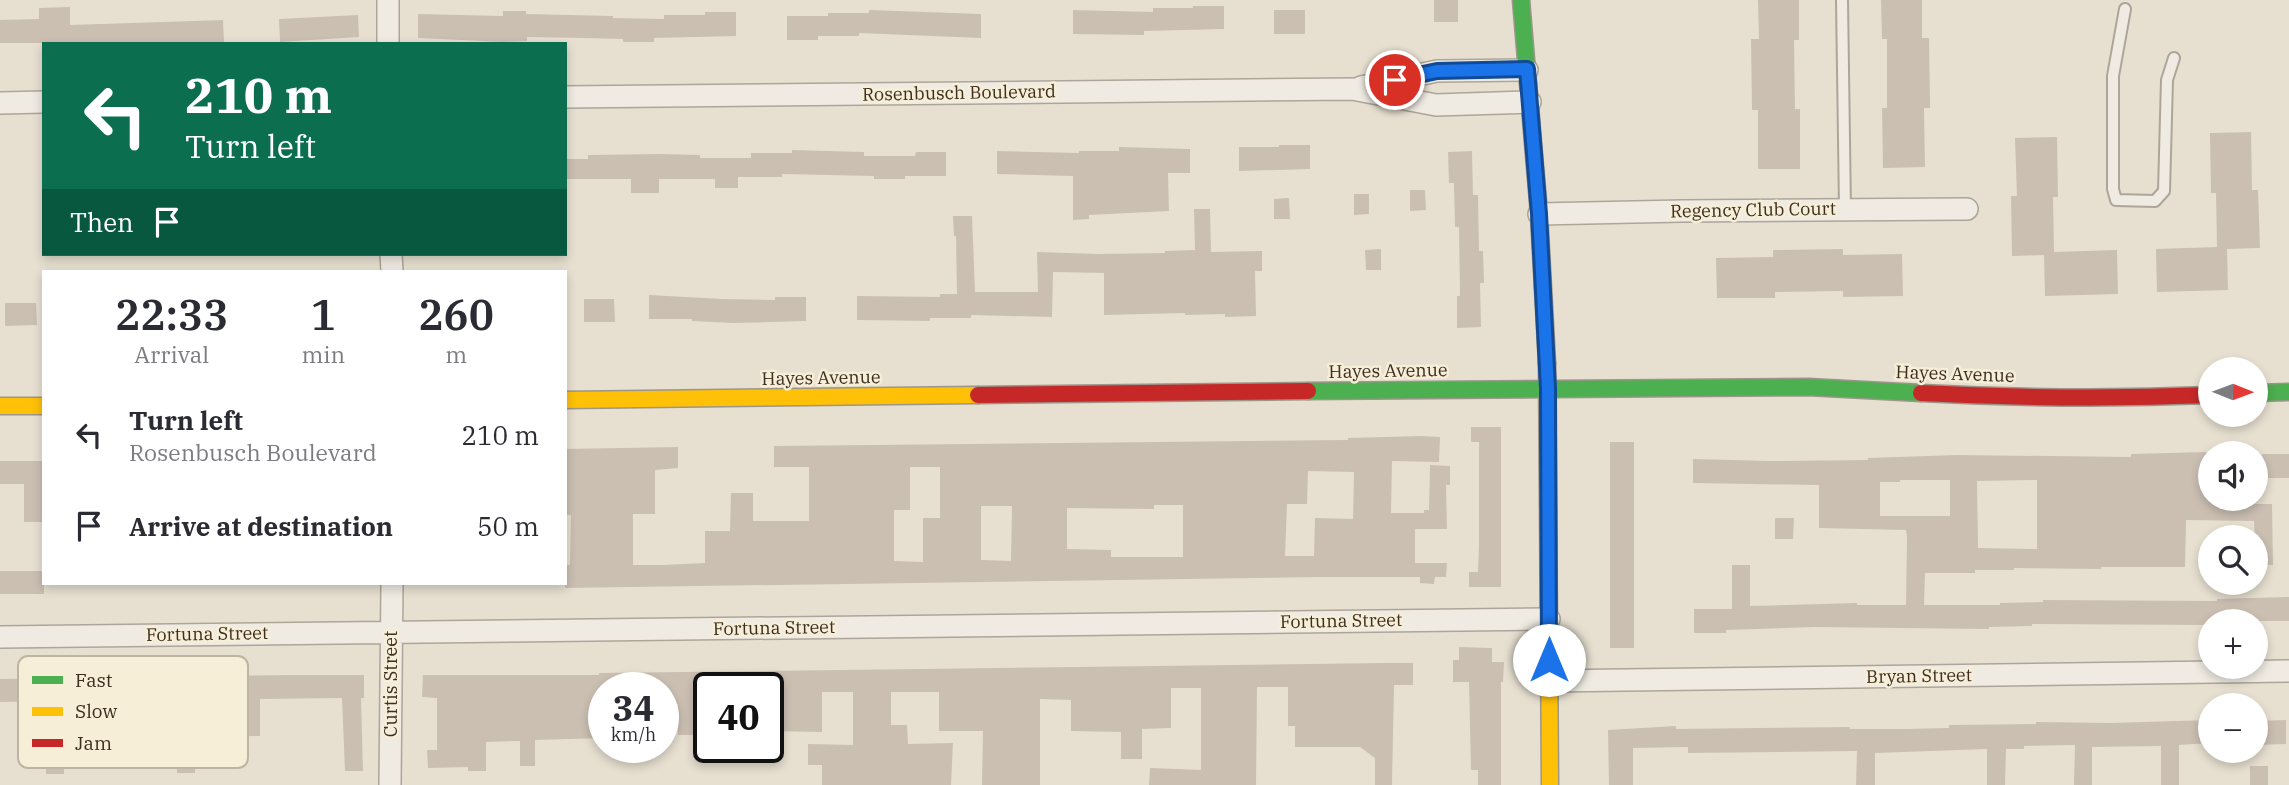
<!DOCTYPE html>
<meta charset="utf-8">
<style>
:root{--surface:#fff;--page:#f7f7f7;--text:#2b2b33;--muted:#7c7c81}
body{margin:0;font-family:"IBM Plex Serif",serif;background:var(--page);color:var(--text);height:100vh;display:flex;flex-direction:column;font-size:26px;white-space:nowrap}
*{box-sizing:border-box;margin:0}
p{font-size:23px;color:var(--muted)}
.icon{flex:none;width:38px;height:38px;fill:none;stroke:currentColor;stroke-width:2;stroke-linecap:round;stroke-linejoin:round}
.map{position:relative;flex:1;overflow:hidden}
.drawer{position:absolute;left:42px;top:270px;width:525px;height:315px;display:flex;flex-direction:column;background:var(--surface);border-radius:0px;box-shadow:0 4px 10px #0003}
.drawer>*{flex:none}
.guide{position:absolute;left:42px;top:42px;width:525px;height:214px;border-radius:0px;box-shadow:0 4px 10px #0003;background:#0b6e4f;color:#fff;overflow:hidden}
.needle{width:46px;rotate:91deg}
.buttons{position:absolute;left:2198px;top:357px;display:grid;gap:14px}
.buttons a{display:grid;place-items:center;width:70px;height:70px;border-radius:50%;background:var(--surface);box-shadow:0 4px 10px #0003;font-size:35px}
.speed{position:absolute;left:588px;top:672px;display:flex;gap:14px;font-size:35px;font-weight:700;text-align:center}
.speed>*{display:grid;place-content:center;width:91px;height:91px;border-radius:50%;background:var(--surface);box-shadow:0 4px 10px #0003;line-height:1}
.speed small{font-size:18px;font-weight:400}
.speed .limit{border:4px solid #111;border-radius:10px;background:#fff;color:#111}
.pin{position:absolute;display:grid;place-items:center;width:60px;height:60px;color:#fff;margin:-30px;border:4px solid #fff;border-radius:50%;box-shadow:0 2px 7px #0007}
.me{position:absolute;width:77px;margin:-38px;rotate:0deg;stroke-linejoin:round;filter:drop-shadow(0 0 5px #0008)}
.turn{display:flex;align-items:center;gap:24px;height:147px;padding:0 28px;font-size:32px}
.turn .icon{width:91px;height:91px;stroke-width:2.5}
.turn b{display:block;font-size:49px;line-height:60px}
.then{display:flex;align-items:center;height:66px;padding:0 28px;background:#0003;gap:14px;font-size:26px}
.eta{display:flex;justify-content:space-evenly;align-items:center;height:119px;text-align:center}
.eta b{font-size:42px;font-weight:600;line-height:49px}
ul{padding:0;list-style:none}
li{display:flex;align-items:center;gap:21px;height:91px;padding:0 28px}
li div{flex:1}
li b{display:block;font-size:26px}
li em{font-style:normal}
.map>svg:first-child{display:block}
</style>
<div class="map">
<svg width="2289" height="785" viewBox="0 0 2289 785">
<rect width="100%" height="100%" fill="#e7e0d1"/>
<path fill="#cbbfb2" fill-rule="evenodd" d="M1434,0H1458V22H1434Z
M1758,0H1799V40H1794L1795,109H1800V169H1758V110H1752L1751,39H1759Z
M1881,0H1922V38H1929L1930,108H1924L1925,167L1883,168L1882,108H1887V39H1882Z
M1193,6H1224V29L1144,31V35L1073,34V10L1153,12V8H1193Z
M70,7V25L223,20L224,43H0V20L39,19V8Z
M869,10L981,14V38L859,33V36H818V40H787V16H828V13H869Z
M1274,10H1305V34H1274Z
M503,11H526V14L613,16V18L664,19V15H705V12H736V36L654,38V42H623V39L582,38L527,37V41L503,42L418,38V14L503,16Z
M358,15L359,37L280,42L279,19Z
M2251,132L2252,190H2258L2260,248L2227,249L2228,290L2157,292L2156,249L2217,247L2216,193H2211L2210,133Z
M2057,137L2058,197H2053L2054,252L2117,250L2118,294L2045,296L2044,255L2012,256L2011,196H2017L2015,138Z
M1279,145H1310V169L1239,171V147H1279Z
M1119,147L1190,149V173H1168L1169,211L1089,215V219L1073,220V176L997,174V151L1079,153V151H1119Z
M792,150L864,152V156H915L916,152H946V176H905V179H874V176L782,174V177H738V188H715V179H659V193H631V179H565V159H588V155L660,154L700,155V158H751V153H792Z
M1472,151L1473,195H1478L1479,251H1483L1484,283H1480L1481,327L1457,328V296H1460L1459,227H1455L1454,183H1449L1448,152Z
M1410,190H1425L1426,210L1410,211Z
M1354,194H1369V214L1354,215Z
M1289,198L1290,219H1274V199Z
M1194,209H1210L1211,252L1262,251V271H1255L1256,316L1225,317V314L1185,315V313L1104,315V273L1053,272L1052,317L971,315V318H930V321L857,320V296L940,297V294H957L956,236H954L953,216H972L975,292H1038L1037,252L1098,254L1165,253V251L1195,250Z
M1381,249V270H1366L1365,250Z
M1843,249V255L1902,254L1903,296L1843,297V291L1775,292V298H1717L1716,258L1773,257V250Z
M649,295L722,299L775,300V297H806V321L733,323L692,321V319H649Z
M584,299H614L615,322H584Z
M5,303H36L37,325L5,326Z
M1471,427H1501V587H1469V572H1478L1479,546V442H1471Z
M1421,436L1440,437L1439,462L1392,461L1391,513H1424V510H1429L1430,465L1450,466V485H1446L1447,529H1415V563H1447L1446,577H1435L1434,584L1420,583V577H1321L565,588V565H570L571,515H565V449L678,447V468L655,470V514H633V565H663L705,563V531H730L731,493H753V521H809V467H774V446L1348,440V438ZM910,467H940V518H923V562L894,561V510H910ZM1308,471L1354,472L1353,519L1315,518L1314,556H1285L1287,504H1307ZM1154,505H1183V557H1111V550L1067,549V508L1154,509ZM981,506H1012L1011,561L981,560Z
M1610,442H1634V648H1610Z
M2206,452L2207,499H2230V504H2272L2273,565H2256L2254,521L2186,520L2185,567H2101V569L2014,568V570H1975V573H1925L1924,605H2000V603L2043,602V600L2217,601V599L2289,597V621H2206V625L2032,624V626L1989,627V629L1814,627L1726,630V633H1694V609H1732V565H1750V606L1857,603V605H1906L1907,537L1906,530L1819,528V485L1693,483V459L1770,461L1868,460V458L1957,455L2131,457V454ZM1900,480H1950V516H1880V482H1900ZM2037,480V549L1978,548L1977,481Z
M2262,454H2289V478H2262Z
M0,461H44L42,522H24V484H0Z
M1775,518H1794L1793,539H1775Z
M0,571H44V594H0Z
M1459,647L1492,648V662H1504L1503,682H1501V785H1478V770H1471L1469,682H1453V660H1459Z
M1383,663H1413V685H1394L1392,785H1375V758L1360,747H1295V726H1288V687H1257L1256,785H1149L1150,768L1201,770V688H1171V728L1142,729V759H1121V732L1071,731V700L1040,699V785H982L983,731H939V692H891V725H907L908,744L953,743L951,785H822V765H808V744L853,745V692H822V732L768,731V688H709V694H697V735H678V704H663V688H604V738L535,740V766H520V741L486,742V771H468V767L428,768L427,750H437V698L422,697L423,675H599V673Z
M294,675H364V698H361L363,771H345L342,698L260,699V736L195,737V773H177V742H157V700L87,701V740H69V701L0,702V679Z
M2210,720V743L2179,745V785H2161V746L2092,747V785H2074L2075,745L2024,746V749H2006L2005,785H1987V749L1875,753V785H1856L1857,751L1688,753V747L1633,748V785H1609L1608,730L1676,726V729L1850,727V729H1906L1949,728V725L2036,724V722L2111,723Z
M2286,720V744L2256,745V721Z
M46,756H64V774H46Z
M2250,766H2268V785H2250Z"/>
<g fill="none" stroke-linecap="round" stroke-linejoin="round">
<defs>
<path id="lane" d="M1842,0L1845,209
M2125,9L2113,76V189L2116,200L2155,201L2164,191L2167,80L2174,58"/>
<path id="street" d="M388,0V44
M1361,87L1437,71L1527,70
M565,97L1352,89L1436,105L1530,102
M0,103L44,102
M1539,214L1682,211L1967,209
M391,254L392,271
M0,637L1549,619
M1549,681L2289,671
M390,785L392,583"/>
<path id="fast" d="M1521,0L1539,214L1547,363
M1308,391L1808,387L1921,393
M2256,393L2289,392"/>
<path id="slow" d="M565,400L978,395
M0,406H44
M1549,639L1550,785"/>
<path id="jam" d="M1547,363L1549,639
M1921,393C2017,398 2114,399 2210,395
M978,395L1308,391"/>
</defs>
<use href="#lane" stroke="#ada599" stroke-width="14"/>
<use href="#street" stroke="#ada599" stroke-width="24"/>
<use href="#fast" stroke="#9c958a" stroke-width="19"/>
<use href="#slow" stroke="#9c958a" stroke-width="19"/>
<use href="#jam" stroke="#9c958a" stroke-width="19"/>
<use href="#lane" stroke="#efebe3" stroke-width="10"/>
<use href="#street" stroke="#efebe3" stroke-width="21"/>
<use href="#fast" stroke="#4caf50" stroke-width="16"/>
<use href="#slow" stroke="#ffc107" stroke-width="16"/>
<use href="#jam" stroke="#c62828" stroke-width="16"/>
</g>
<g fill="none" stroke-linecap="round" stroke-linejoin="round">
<defs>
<path id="route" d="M1395,80L1437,71L1527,69L1539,214L1548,388L1549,660"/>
</defs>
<use href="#route" stroke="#114b97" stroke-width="18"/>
<use href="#route" stroke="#1a73e8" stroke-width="12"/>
</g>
<g text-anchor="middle" stroke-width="5" stroke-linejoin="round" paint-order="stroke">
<g font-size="18" fill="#3d2e20" stroke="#f7eed8">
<text transform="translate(959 93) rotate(-1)" y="6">Rosenbusch Boulevard</text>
<text transform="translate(1753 210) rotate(-1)" y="6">Regency Club Court</text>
<text transform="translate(1388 371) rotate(-1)" y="6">Hayes Avenue</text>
<text transform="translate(1955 374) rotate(2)" y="6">Hayes Avenue</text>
<text transform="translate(821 378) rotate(-1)" y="6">Hayes Avenue</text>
<text transform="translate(1341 621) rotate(-1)" y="6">Fortuna Street</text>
<text transform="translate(774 628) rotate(-1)" y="6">Fortuna Street</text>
<text transform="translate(207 634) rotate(-1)" y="6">Fortuna Street</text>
<text transform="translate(1919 676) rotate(-1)" y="6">Bryan Street</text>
<text transform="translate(391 684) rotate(-90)" y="6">Curtis Street</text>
</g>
</g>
<rect x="18" y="656" width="230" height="112" rx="10" fill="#f7eed8" stroke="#bfb4a1" stroke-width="2"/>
<rect x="32" y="676" width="31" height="8" fill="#4caf50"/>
<rect x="32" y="707" width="31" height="9" fill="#ffc107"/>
<rect x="32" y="739" width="31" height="8" fill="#c62828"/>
<g font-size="19" fill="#3d2e20">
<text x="75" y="687">Fast</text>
<text x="75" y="718">Slow</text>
<text x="75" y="750">Jam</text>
</g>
</svg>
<div class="buttons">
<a><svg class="needle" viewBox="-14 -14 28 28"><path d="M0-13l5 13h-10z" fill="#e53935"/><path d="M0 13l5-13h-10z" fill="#7c7c81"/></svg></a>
<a><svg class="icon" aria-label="sound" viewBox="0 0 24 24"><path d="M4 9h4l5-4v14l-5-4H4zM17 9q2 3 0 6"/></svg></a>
<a><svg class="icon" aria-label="search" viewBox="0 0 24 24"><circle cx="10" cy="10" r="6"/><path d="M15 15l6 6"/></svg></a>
<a>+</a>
<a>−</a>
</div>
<div class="speed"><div>34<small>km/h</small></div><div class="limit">40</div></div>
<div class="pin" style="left:1395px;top:80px;background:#d93025"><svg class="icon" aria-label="arrive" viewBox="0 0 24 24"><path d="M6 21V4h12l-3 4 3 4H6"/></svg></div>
<svg class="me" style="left:1549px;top:660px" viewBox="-20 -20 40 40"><circle r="19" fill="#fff"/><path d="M0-13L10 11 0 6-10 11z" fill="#1a73e8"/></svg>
<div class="guide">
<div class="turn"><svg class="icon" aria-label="left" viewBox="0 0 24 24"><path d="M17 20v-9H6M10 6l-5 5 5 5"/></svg><div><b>210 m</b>Turn left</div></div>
<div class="then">Then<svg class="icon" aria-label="arrive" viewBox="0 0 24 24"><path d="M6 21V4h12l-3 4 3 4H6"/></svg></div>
</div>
<section class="drawer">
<div class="eta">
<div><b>22:33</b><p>Arrival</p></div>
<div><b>1</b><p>min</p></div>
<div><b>260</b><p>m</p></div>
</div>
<ul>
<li><svg class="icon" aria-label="left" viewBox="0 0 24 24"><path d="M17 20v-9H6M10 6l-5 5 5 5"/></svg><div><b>Turn left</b><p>Rosenbusch Boulevard</p></div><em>210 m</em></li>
<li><svg class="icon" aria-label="arrive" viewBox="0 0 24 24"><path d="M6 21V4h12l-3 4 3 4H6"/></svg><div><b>Arrive at destination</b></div><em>50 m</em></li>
</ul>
</section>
</div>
